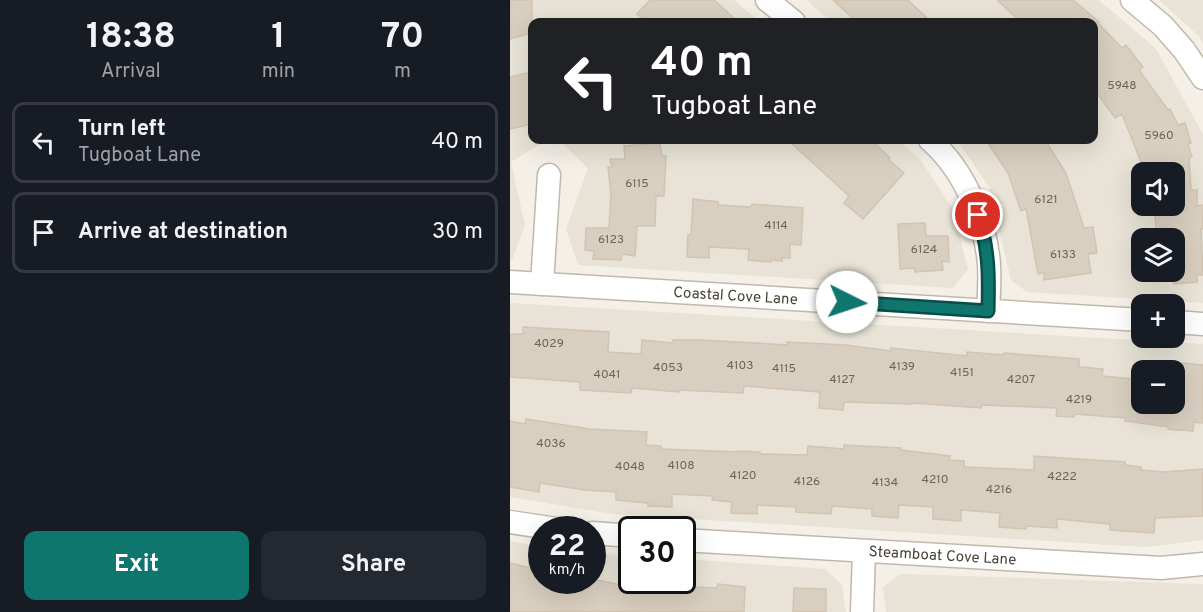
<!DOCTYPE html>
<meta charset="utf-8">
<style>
:root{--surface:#171b24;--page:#242831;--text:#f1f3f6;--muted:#9ea1a6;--line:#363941;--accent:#0f766e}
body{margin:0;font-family:Overpass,sans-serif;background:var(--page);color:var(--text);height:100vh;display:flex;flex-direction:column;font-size:22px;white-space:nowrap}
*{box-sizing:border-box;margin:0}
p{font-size:20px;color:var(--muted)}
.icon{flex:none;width:33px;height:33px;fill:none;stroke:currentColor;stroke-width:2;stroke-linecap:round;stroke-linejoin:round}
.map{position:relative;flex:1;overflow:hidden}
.panel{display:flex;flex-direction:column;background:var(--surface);width:510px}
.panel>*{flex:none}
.top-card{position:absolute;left:18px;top:18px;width:570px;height:126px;border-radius:12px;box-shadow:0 6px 24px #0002;background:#202124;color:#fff;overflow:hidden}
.tools{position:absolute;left:621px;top:162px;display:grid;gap:12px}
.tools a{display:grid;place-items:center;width:54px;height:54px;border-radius:12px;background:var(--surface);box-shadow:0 6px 24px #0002;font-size:30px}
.speed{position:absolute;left:18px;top:516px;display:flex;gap:12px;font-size:30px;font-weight:700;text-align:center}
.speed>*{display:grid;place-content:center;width:78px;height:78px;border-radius:50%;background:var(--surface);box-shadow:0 6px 24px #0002;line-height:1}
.speed small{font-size:15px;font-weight:400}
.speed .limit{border:3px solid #111;border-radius:9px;background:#fff;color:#111}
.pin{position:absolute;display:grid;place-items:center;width:51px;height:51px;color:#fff;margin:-26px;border:3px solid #fff;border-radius:50%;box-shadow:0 2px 6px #0007}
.me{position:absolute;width:66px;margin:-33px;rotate:94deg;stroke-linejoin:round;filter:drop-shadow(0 0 4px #0008)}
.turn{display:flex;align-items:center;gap:21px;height:126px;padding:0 24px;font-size:27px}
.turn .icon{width:78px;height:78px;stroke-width:2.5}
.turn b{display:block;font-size:42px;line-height:51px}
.eta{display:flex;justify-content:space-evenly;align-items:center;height:102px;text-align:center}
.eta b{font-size:36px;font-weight:700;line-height:42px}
.primary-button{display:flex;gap:12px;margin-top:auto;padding:12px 24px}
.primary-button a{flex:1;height:69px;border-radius:12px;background:var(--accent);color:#fff;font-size:24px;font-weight:700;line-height:69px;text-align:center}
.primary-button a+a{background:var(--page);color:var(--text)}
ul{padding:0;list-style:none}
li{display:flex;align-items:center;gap:18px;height:81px;margin:0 12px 9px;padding:0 12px;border:3px solid var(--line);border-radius:12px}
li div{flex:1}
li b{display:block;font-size:22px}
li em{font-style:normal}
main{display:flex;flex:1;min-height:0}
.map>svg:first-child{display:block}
</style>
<main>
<section class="panel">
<div class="eta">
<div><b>18:38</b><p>Arrival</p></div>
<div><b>1</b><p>min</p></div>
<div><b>70</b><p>m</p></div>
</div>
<ul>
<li><svg class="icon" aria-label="left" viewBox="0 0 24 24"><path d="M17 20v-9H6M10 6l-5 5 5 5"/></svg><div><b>Turn left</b><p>Tugboat Lane</p></div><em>40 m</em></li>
<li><svg class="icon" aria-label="arrive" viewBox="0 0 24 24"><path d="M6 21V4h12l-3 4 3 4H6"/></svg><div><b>Arrive at destination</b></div><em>30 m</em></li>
</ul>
<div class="primary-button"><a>Exit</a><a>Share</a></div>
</section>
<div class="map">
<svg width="693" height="612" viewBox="0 0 693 612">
<rect width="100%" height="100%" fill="#f4f0e8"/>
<path fill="#e8e3d6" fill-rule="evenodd" d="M0,0H224L250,22H22V140H37L1,162L15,225L2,260H0Z
M296,0H589L646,49L693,134V303L517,292L501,280L479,187L447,140H584V22H321ZM632,172H664V206H632ZM632,238H664V272H632Z
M649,0H693V44L690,37Z
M49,140H388L410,159L443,209L458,269L443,288L68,265L56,229L78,168Z
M0,303L693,344V540L635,547L102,514L0,497ZM632,370H664V404H632Z
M0,541L31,547L32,580H82L83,553L121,556L122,580H172L173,559L315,569L332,585L336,612H0Z
M391,574L693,584V612H376L373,587Z"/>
<path fill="#d9cfc0" stroke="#d1c4b0" stroke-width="1.5" d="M0,0H22V33L0,39Z
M140,0H204L228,22H137L127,14Z
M323,0H398L421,22H347Z
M487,0H563L589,22H587L612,48L616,45L633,67L629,70L658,110L660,109L668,125L675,123L681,143L678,144L682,157L679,158L681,190H687V206L693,205V229H691L693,275H687V282L664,284V238H647L644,206H670L664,196V172H659L655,165L650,167L647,163L633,167L612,114L605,118L584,89V22H511Z
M22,72V124L0,129V77Z
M278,140H361L380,158L378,159L394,173L353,219L334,203L339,196Z
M476,140H535L556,173L574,228L583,227L587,253L578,254L581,273L534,280V273L528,274L516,208L511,211L498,173Z
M150,143L152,156H156L154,196H146L145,226H127L125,256L112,254L111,260L83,259L84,251L75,250L76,228H99L101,196L98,167H102L100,159H115L114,146Z
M183,199L208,202V205L241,207L242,204L293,208L291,245L280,244V258H272V261L261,260V262L238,260L239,249L199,247V258L177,257L178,235H181Z
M415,223L416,236H438L439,262L432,261L433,270L405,272V268L390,269L388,224Z
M13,327L99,332L98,352L131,354L132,340L163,343V340H191L278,345L277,342L336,345L381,351V348L457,356V352L494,355V353L569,359V367L593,369L592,376L632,380V404H664V362L693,365V423L684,422L683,431L658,429L659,427L615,421L616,418L564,414V417L546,416L547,408L472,405L471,408L404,403L403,404L334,402L333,410L309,408L310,392L234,386L233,393L169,390V392L122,388L121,393L70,390V382L0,377V334H13Z
M16,419L80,429L137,432L136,445L151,446V449L228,452V451L250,452V454L297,455L298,446L334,449V445L391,448V450L440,456L439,460L454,461V467L524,470V456L615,462V465L631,467V470L655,472L693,469V516L645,518L644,533L600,530V524L547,519V528L516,526V529L489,527L490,513L451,510V521L423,519V507L389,505L388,518L362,516V509L322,506L321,514L286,512V507L247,505V514L221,513L222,502L202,500L203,496L162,494V507L138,506V503L106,500V492L75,490L30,483L29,492L0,487V421L15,424Z
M0,563L32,571V580H82V579L126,588L127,580H138L177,587L207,588L208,584L235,587L234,612H0Z
M284,588L316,589V612H283Z"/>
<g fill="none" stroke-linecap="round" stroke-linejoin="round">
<defs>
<g id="street">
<path d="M257,0L284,22"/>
<path d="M622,0L653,26L674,50L693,78"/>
<path d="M420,140C454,170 475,219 479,264C480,280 479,295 478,311"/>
<path id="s1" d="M0,282L632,320"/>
<path d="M32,284L39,175"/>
<path d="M664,322L693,324"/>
<path d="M0,522L53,530"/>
<path d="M82,533L122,536"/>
<path id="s2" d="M172,540L651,568L693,564"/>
<path d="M352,612L354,551"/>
</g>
</defs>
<use href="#street" stroke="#c0b8aa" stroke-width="25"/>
<use href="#street" stroke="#fff" stroke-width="22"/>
</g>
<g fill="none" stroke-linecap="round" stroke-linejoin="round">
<defs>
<path id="route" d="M337,302L478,311C479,276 479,249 468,215"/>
</defs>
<use href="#route" stroke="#0a4d48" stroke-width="15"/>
<use href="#route" stroke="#0f766e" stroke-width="10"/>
</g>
<g text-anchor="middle" stroke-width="5" stroke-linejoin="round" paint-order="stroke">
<g font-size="12" fill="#6c6458">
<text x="612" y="89">5948</text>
<text x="649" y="139">5960</text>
<text x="127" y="187">6115</text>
<text x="536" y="203">6121</text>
<text x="266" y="229">4114</text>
<text x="101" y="243">6123</text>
<text x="414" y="253">6124</text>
<text x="553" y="258">6133</text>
<text x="39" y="347">4029</text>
<text x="230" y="369">4103</text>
<text x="392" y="370">4139</text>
<text x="158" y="371">4053</text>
<text x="274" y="372">4115</text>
<text x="452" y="376">4151</text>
<text x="97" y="378">4041</text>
<text x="332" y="383">4127</text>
<text x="511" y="383">4207</text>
<text x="569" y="403">4219</text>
<text x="41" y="447">4036</text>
<text x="171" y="469">4108</text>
<text x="120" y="470">4048</text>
<text x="233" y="479">4120</text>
<text x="552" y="480">4222</text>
<text x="425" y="483">4210</text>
<text x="297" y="485">4126</text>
<text x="375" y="486">4134</text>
<text x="489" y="493">4216</text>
</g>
<g font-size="15" fill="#484136" stroke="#fff">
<text dy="5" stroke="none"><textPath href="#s1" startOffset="226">Coastal Cove Lane</textPath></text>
<text dy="5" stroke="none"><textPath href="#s2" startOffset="261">Steamboat Cove Lane</textPath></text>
</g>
</g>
</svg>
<div class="tools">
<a><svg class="icon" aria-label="sound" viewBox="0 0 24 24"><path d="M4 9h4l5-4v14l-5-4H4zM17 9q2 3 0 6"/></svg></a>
<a><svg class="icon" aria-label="layers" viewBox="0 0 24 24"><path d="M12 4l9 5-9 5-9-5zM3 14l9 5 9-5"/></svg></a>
<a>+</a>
<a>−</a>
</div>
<div class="speed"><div>22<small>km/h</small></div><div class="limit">30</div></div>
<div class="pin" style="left:468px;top:215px;background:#d93025"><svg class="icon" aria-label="arrive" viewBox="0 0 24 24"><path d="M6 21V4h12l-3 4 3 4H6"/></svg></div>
<svg class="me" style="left:337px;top:302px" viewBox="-20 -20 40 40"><circle r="19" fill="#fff"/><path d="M0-13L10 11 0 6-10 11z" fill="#0f766e"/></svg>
<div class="top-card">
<div class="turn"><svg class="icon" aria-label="left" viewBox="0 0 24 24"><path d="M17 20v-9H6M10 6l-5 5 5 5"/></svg><div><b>40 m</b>Tugboat Lane</div></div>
</div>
</div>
</main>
